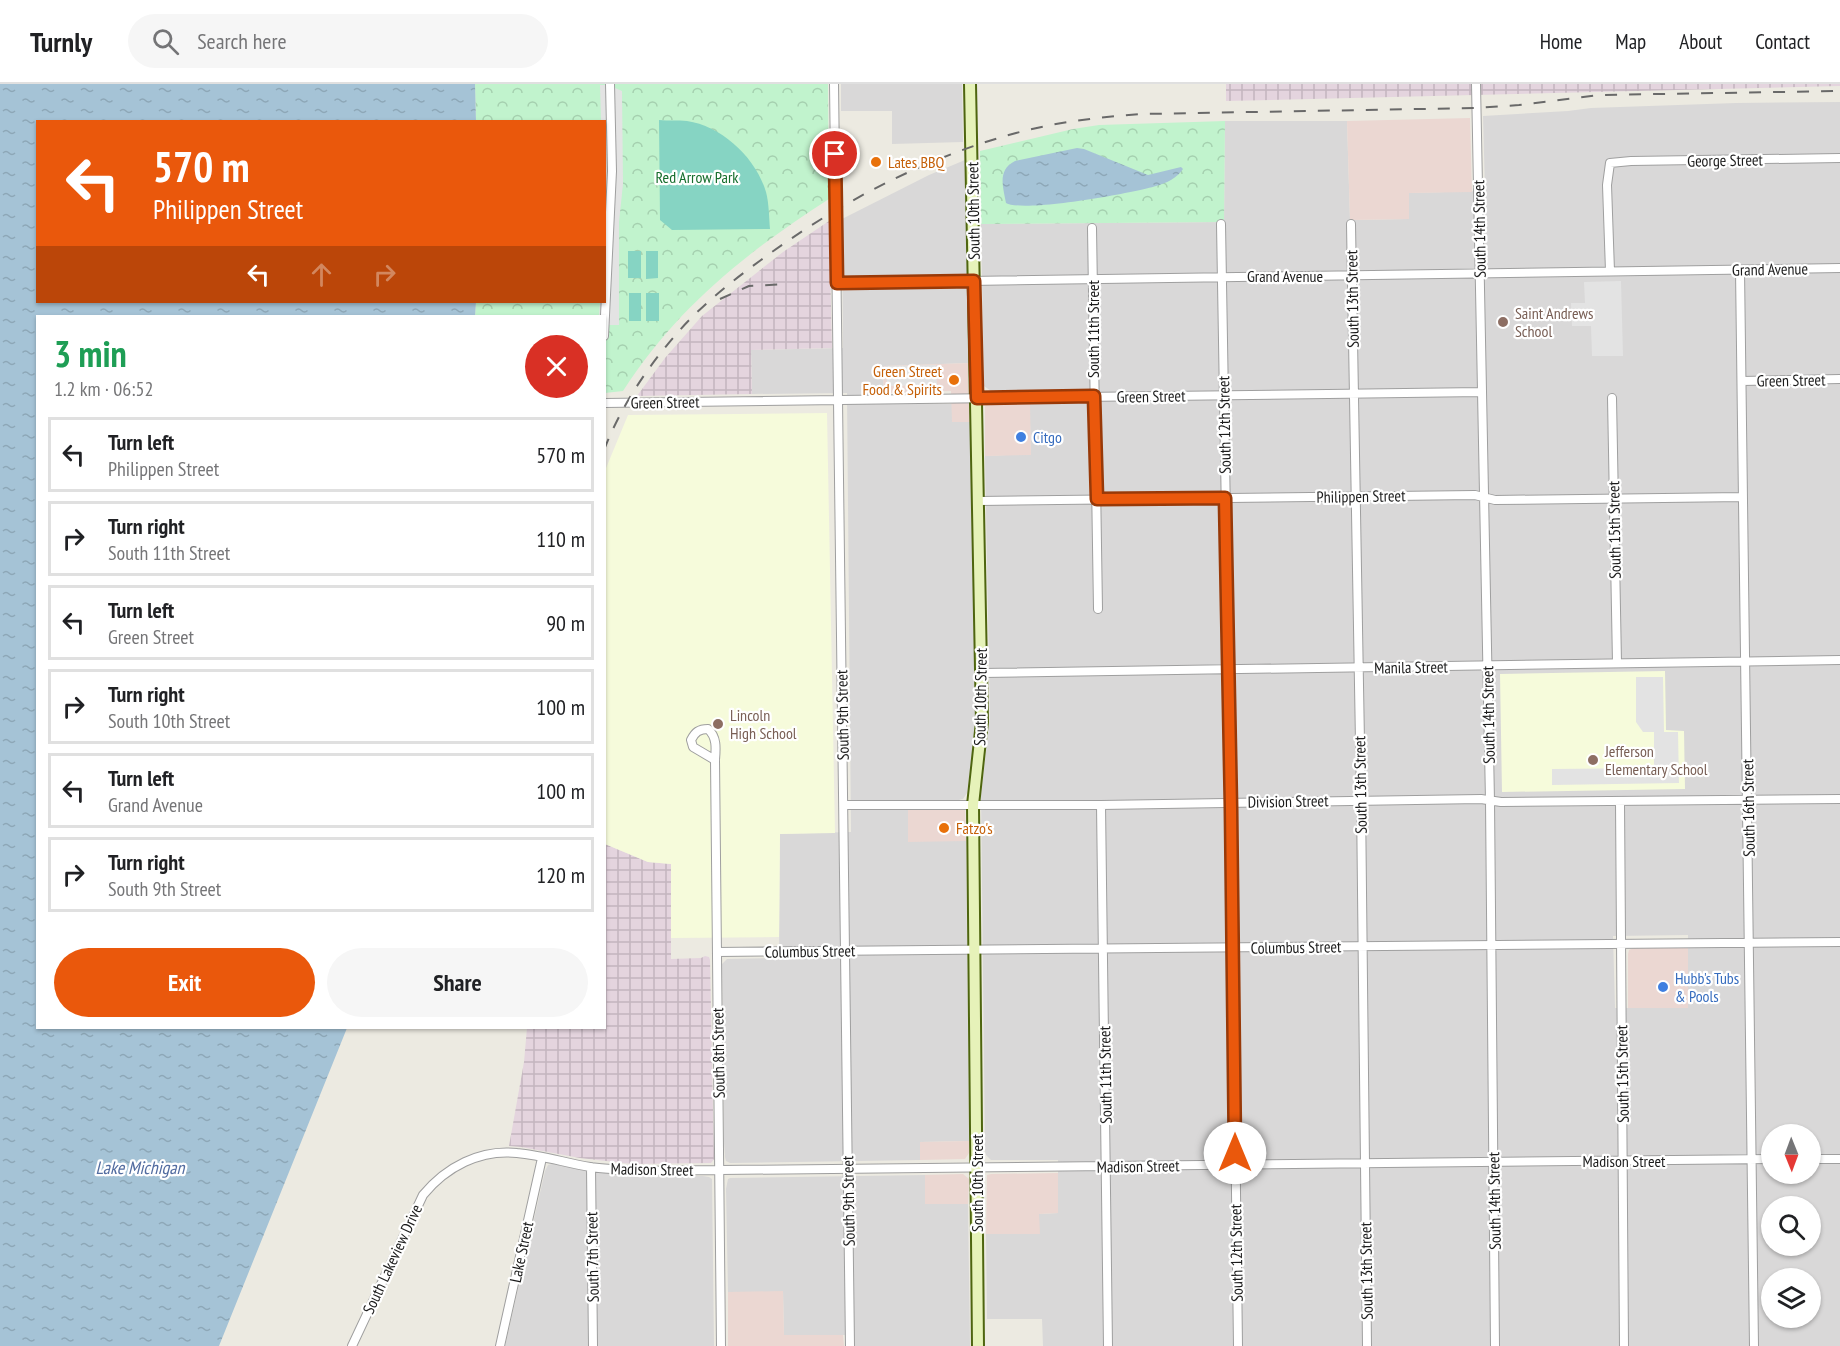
<!DOCTYPE html>
<meta charset="utf-8">
<style>
:root{--surface:#fff;--page:#f6f6f6;--text:#202124;--muted:#757577;--line:#e0e0e0;--accent:#ea580c}
body{margin:0;font-family:"PT Sans Narrow",sans-serif;background:var(--page);color:var(--text);height:100vh;display:flex;flex-direction:column;font-size:22px;white-space:nowrap}
*{box-sizing:border-box;margin:0}
p{font-size:20px;color:var(--muted)}
.icon{flex:none;width:33px;height:33px;fill:none;stroke:currentColor;stroke-width:2;stroke-linecap:round;stroke-linejoin:round}
.map{position:relative;flex:1;overflow:hidden}
.sheet{position:absolute;left:36px;top:231px;width:570px;height:714px;display:flex;flex-direction:column;background:var(--surface);border-radius:0px;box-shadow:0 2px 4px #0004}
.sheet>*{flex:none}
.guide{position:absolute;left:36px;top:36px;width:570px;height:183px;border-radius:0px;box-shadow:0 2px 4px #0004;background:#ea580c;color:#fff;overflow:hidden}
.needle{width:39px;rotate:179deg}
.tools{position:absolute;left:1761px;top:1040px;display:grid;gap:12px}
.tools a{display:grid;place-items:center;width:60px;height:60px;border-radius:50%;background:var(--surface);box-shadow:0 2px 4px #0004;font-size:30px}
.pin{position:absolute;display:grid;place-items:center;width:51px;height:51px;color:#fff;margin:-26px;border:3px solid #fff;border-radius:50%;box-shadow:0 2px 6px #0007}
.me{position:absolute;width:66px;margin:-33px;rotate:0deg;stroke-linejoin:round;filter:drop-shadow(0 0 4px #0008)}
.turn{display:flex;align-items:center;gap:21px;height:126px;padding:0 18px;font-size:27px}
.turn .icon{width:78px;height:78px;stroke-width:2.5}
.turn b{display:block;font-size:42px;line-height:51px}
.lanes{display:flex;align-items:center;height:57px;padding:0 18px;background:#0003;justify-content:center;gap:30px;direction:ltr}
.lanes .off{opacity:.35}
.round{display:grid;place-items:center;flex:none;width:63px;height:63px;border-radius:32px;background:var(--page)}
.overview{display:flex;align-items:center;justify-content:space-between;height:102px;padding:0 18px}
h1{font-size:36px;font-weight:700;line-height:45px;color:#1e9e55}
.primary-button{display:flex;gap:12px;margin-top:auto;padding:12px 18px}
.primary-button a{flex:1;height:69px;border-radius:36px;background:var(--accent);color:#fff;font-size:24px;font-weight:700;line-height:69px;text-align:center}
.primary-button a+a{background:var(--page);color:var(--text)}
ul{padding:0;list-style:none}
li{display:flex;align-items:center;gap:18px;height:75px;margin:0 12px 9px;padding:0 6px;border:3px solid var(--line);border-radius:0px}
li div{flex:1}
li b{display:block;font-size:22px}
li em{font-style:normal}
header{display:flex;align-items:center;gap:36px;box-sizing:border-box;height:84px;padding:0 30px;background:var(--surface);border-bottom:2px solid var(--line)}
header strong{font-size:28px}
nav{display:flex;gap:33px;margin-inline-start:auto;font-size:21px}
.search{width:420px;height:54px;background:var(--page);display:flex;align-items:center;gap:15px;box-sizing:border-box;padding:0 21px;border-radius:33px;color:var(--muted);font-size:22px}
.map>svg:first-child{display:block}
</style>
<header>
<strong>Turnly</strong>
<div class="search"><svg class="icon" aria-label="search" viewBox="0 0 24 24"><circle cx="10" cy="10" r="6"/><path d="M15 15l6 6"/></svg>Search here</div>
<nav><a>Home</a><a>Map</a><a>About</a><a>Contact</a></nav>
</header>
<div class="map">
<svg width="1840" height="1262" viewBox="0 0 1840 1262">
<defs>
<pattern id="industrial-grid" width="8" height="8" patternUnits="userSpaceOnUse" patternTransform="scale(1.5)"><rect width="8" height="8" fill="#e4d4de"/><path d="M0 4h8M4 0v8" fill="none" stroke="#c3b5be"/></pattern>
<pattern id="park-crowns" width="20" height="18" patternUnits="userSpaceOnUse" patternTransform="scale(1.5)"><rect width="20" height="18" fill="#c1f3cd"/><path d="M2 6a3 3 0 1 1 6 0M12 15a3 3 0 1 1 6 0" fill="none" stroke="#a5d0af"/></pattern>
<pattern id="water-ripples" width="26" height="14" patternUnits="userSpaceOnUse" patternTransform="scale(1.5)"><rect width="26" height="14" fill="#a5c3d6"/><path d="M2 4q2-2 4 0t4 0M15 11q2-2 4 0t4 0" fill="none" stroke="#8da7b7"/></pattern>
</defs>
<rect width="100%" height="100%" fill="#eceae1"/>
<path fill="#d9d8d8" fill-rule="evenodd" d="M841,0H962L963,58L892,60V27H841Z
M1840,18V1262H1043L1042,1235H987L986,1150H1039V1130L1058,1129V1076H991L986,1071L985,1067L981,711L990,634L985,372L1031,370L1029,307H991L984,302L981,140L1224,138L1225,37H1347L1350,136L1408,135V109L1485,107L1483,32L1568,27L1591,24L1736,19ZM1613,852L1688,851V924H1615ZM1772,1050H1810V1089H1772ZM1772,1122H1810V1161H1772ZM1772,1194H1810V1233H1772Z
M965,76L970,279L884,282L883,309L884,320H952V338H971L977,624L976,641L967,709L963,715L959,716L908,717V757H966L969,1057L920,1058V1076L730,1079L726,1077L725,1073L724,1058L722,880L727,875L779,874L780,750L851,748L847,309L752,310L751,266L843,264L842,135L929,91Z
M552,1080L626,1092H703L709,1093L712,1095L714,1262H505L545,1087L548,1081Z
M925,1091V1120H968L970,1262H855L854,1251H784L783,1208H728L726,1105L728,1095L730,1094Z"/>
<path fill="#ebd7d2" d="M1470,34L1472,108L1409,109V135L1350,136L1347,37Z
M970,279L971,338H952L951,307L883,309L884,282Z
M990,319H1030L1031,371L985,372V323L986,320Z
M908,724L965,725L966,757L908,758Z
M1633,864H1688V924H1628V870L1629,866Z
M969,1057V1069L965,1075L920,1076V1058Z
M1058,1089V1129L1039,1130L1040,1150H986L987,1091L991,1090Z
M963,1090L969,1095L968,1120H925V1091Z
M783,1207L784,1251H843L844,1262H728V1208Z"/>
<path fill="url(#industrial-grid)" d="M1226,0H1840V2L1226,17Z
M829,137L832,264L751,266L752,310L637,312L665,274L702,232L783,168Z
M605,760L648,778L671,780V875L701,874L705,872L709,873L710,876L714,1075L711,1079L632,1080L580,1074L521,1063L509,1062L524,978L527,944H604Z"/>
<path fill="#f6fbdb" d="M827,329L835,749L780,750L779,853L671,854V780L648,778L605,760L604,389L628,331Z
M1665,587L1666,646L1684,647L1685,705L1502,708L1500,590Z"/>
<path fill="url(#park-crowns)" d="M475,0H828L829,115C747,168 677,223 623,307L605,309L604,232H475L476,218H604V38L476,37Z
M1225,37L1224,138L981,140L980,67L1073,45L1099,41Z"/>
<path fill="#86d4c3" d="M659,36C668,37 678,36 687,37C722,42 756,74 766,108C769,119 769,133 770,145L672,146L660,136Z
M628,167H641V194H628Z
M646,167H658V194L646,195Z
M629,209H641V237H629Z
M646,209H659V237H646Z"/>
<path fill="#e3e3e3" d="M600,1H608L622,7L623,100L619,138V241H605L604,232H599L600,218H604V38L601,37Z
M1621,197L1623,272H1592L1591,242H1572L1571,219H1585L1584,198Z
M936,281L937,301L887,302L886,282Z
M1636,593H1663L1664,648H1678L1679,699L1552,701V685L1654,684V648H1643L1636,638Z"/>
<path fill="url(#water-ripples)" d="M0,0H475L476,37L38,38V218H476L475,232H38V944H347L219,1262H0Z
M1077,64L1084,65L1148,91L1181,83L1183,85C1177,94 1167,99 1156,102C1133,109 1024,129 1006,119C1003,103 997,86 1015,77Z"/>
<g fill="none" stroke-linecap="round" stroke-linejoin="round">
<defs>
<path id="street" d="M834,0L850,1262
M1476,0L1490,717L1495,1262
M1221,140L1231,724L1238,1262
M1351,140L1361,716L1367,1262
M1092,144L1098,525
M1740,186L1754,1262
M1610,187L1607,101L1610,79L1631,77L1840,74
M837,199L1840,184
M604,252L612,87L610,0
M1742,297L1840,295
M1612,314L1617,579
M604,319L1482,308
M979,417L1475,411L1495,416L1743,413
M982,589L1840,576
M715,676L693,663L691,656C695,648 699,645 708,645C717,653 716,664 715,676L721,1262
M1620,718L1624,1262
M844,721H1101L1481,715L1501,718L1840,715
M1101,721L1108,1262
M717,868L1840,858
M1810,1075H1840
M591,1083L593,1262
M352,1262L423,1111C446,1083 480,1065 517,1069C541,1071 566,1079 590,1083C604,1085 618,1085 632,1087L1772,1075
M500,1262L542,1074"/>
<path id="secondary" d="M970,0L982,638L973,721L978,1262"/>
</defs>
<use href="#street" stroke="#9f9f9f" stroke-width="10"/>
<use href="#secondary" stroke="#4e650f" stroke-width="14"/>
<use href="#street" stroke="#fff" stroke-width="8"/>
<use href="#secondary" stroke="#e6f2b9" stroke-width="10"/>
<path stroke="#696969" stroke-width="2" stroke-dasharray="12 12" stroke-linecap="butt" d="M720,215L749,202L788,200
M604,366C621,322 648,282 679,247C703,220 732,197 761,176C838,119 924,74 1016,49C1057,38 1099,33 1141,30L1476,24L1519,21L1600,11L1840,7"/>
</g>
<g fill="none" stroke-linecap="round" stroke-linejoin="round">
<defs>
<path id="route" d="M835,70L837,199L974,197L977,314L1094,312L1097,415L1225,414L1231,724L1235,1069"/>
</defs>
<use href="#route" stroke="#983908" stroke-width="15"/>
<use href="#route" stroke="#ea580c" stroke-width="10"/>
</g>
<g fill="#e8710a" stroke="#fff" stroke-width="2">
<circle cx="876" cy="78" r="6"/>
<circle cx="954" cy="296" r="6"/>
<circle cx="944" cy="744" r="6"/>
</g>
<g fill="#8d6e63" stroke="#fff" stroke-width="2">
<circle cx="1503" cy="238" r="6"/>
<circle cx="718" cy="640" r="6"/>
<circle cx="1593" cy="676" r="6"/>
</g>
<g fill="#3f7fe0" stroke="#fff" stroke-width="2">
<circle cx="1021" cy="353" r="6"/>
<circle cx="1663" cy="903" r="6"/>
</g>
<g text-anchor="middle" stroke-width="4.5" stroke-linejoin="round" paint-order="stroke">
<g font-size="16" fill="#1b1b1b" stroke="#fff">
<text transform="translate(1725 76) rotate(-1)" y="6">George Street</text>
<text transform="translate(973 127) rotate(-91)" y="6">South 10th Street</text>
<text transform="translate(1479 145) rotate(-91)" y="6">South 14th Street</text>
<text transform="translate(1770 185) rotate(-1)" y="6">Grand Avenue</text>
<text x="1285" y="198">Grand Avenue</text>
<text transform="translate(1352 215) rotate(-91)" y="6">South 13th Street</text>
<text transform="translate(1093 245) rotate(-90)" y="6">South 11th Street</text>
<text transform="translate(1791 296) rotate(-1)" y="6">Green Street</text>
<text transform="translate(1151 312) rotate(-1)" y="6">Green Street</text>
<text transform="translate(665 318) rotate(-1)" y="6">Green Street</text>
<text transform="translate(1224 341) rotate(-91)" y="6">South 12th Street</text>
<text transform="translate(1361 412) rotate(-1)" y="6">Philippen Street</text>
<text transform="translate(1614 446) rotate(-91)" y="6">South 15th Street</text>
<text transform="translate(1411 583) rotate(-1)" y="6">Manila Street</text>
<text transform="translate(980 613) rotate(-89)" y="6">South 10th Street</text>
<text transform="translate(842 631) rotate(-91)" y="6">South 9th Street</text>
<text transform="translate(1488 631) rotate(-91)" y="6">South 14th Street</text>
<text transform="translate(1360 701) rotate(-91)" y="6">South 13th Street</text>
<text transform="translate(1288 717) rotate(-1)" y="6">Division Street</text>
<text transform="translate(1748 724) rotate(-91)" y="6">South 16th Street</text>
<text transform="translate(1296 863) rotate(-1)" y="6">Columbus Street</text>
<text transform="translate(810 867) rotate(-1)" y="6">Columbus Street</text>
<text transform="translate(718 969) rotate(-91)" y="6">South 8th Street</text>
<text transform="translate(1622 990) rotate(-91)" y="6">South 15th Street</text>
<text transform="translate(1105 991) rotate(-91)" y="6">South 11th Street</text>
<text x="1624" y="1083">Madison Street</text>
<text transform="translate(1138 1082) rotate(-1)" y="6">Madison Street</text>
<text transform="translate(652 1085) rotate(1)" y="6">Madison Street</text>
<text transform="translate(977 1099) rotate(-90)" y="6">South 10th Street</text>
<text transform="translate(848 1117) rotate(-91)" y="6">South 9th Street</text>
<text transform="translate(1494 1117) rotate(-91)" y="6">South 14th Street</text>
<text transform="translate(521 1168) rotate(-78)" y="6">Lake Street</text>
<text transform="translate(1236 1169) rotate(-91)" y="6">South 12th Street</text>
<text transform="translate(592 1173) rotate(-91)" y="6">South 7th Street</text>
<text transform="translate(392 1175) rotate(-65)" y="6">South Lakeview Drive</text>
<text transform="translate(1366 1187) rotate(-91)" y="6">South 13th Street</text>
</g>
<g font-size="16" fill="#c56008" stroke="#fff" text-anchor="start">
<text x="888" y="84">Lates BBQ</text>
<text x="942" y="293" text-anchor="end">Green Street<tspan x="942" dy="18">Food &amp; Spirits</tspan></text>
<text x="956" y="750">Fatzo's</text>
</g>
<g font-size="16" fill="#156d2b" stroke="#fff">
<text x="697" y="99">Red Arrow Park</text>
</g>
<g font-size="16" fill="#785e54" stroke="#fff" text-anchor="start">
<text x="1515" y="235">Saint Andrews<tspan x="1515" dy="18">School</tspan></text>
<text x="730" y="637">Lincoln<tspan x="730" dy="18">High School</tspan></text>
<text x="1605" y="673">Jefferson<tspan x="1605" dy="18">Elementary School</tspan></text>
</g>
<g font-size="16" fill="#366cbe" stroke="#fff" text-anchor="start">
<text x="1033" y="359">Citgo</text>
<text x="1675" y="900">Hubb's Tubs<tspan x="1675" dy="18">&amp; Pools</tspan></text>
</g>
<g font-size="18" font-style="italic" fill="#526ca0" stroke="#fff">
<text x="140" y="1090">Lake Michigan</text>
</g>
</g>
</svg>
<div class="tools">
<a><svg class="needle" viewBox="-14 -14 28 28"><path d="M0-13l5 13h-10z" fill="#e53935"/><path d="M0 13l5-13h-10z" fill="#757577"/></svg></a>
<a><svg class="icon" aria-label="search" viewBox="0 0 24 24"><circle cx="10" cy="10" r="6"/><path d="M15 15l6 6"/></svg></a>
<a><svg class="icon" aria-label="layers" viewBox="0 0 24 24"><path d="M12 4l9 5-9 5-9-5zM3 14l9 5 9-5"/></svg></a>
</div>
<div class="pin" style="left:835px;top:70px;background:#d93025"><svg class="icon" aria-label="arrive" viewBox="0 0 24 24"><path d="M6 21V4h12l-3 4 3 4H6"/></svg></div>
<svg class="me" style="left:1235px;top:1069px" viewBox="-20 -20 40 40"><circle r="19" fill="#fff"/><path d="M0-13L10 11 0 6-10 11z" fill="#ea580c"/></svg>
<div class="guide">
<div class="turn"><svg class="icon" aria-label="left" viewBox="0 0 24 24"><path d="M17 20v-9H6M10 6l-5 5 5 5"/></svg><div><b>570 m</b>Philippen Street</div></div>
<div class="lanes"><svg class="icon" aria-label="left" viewBox="0 0 24 24"><path d="M17 20v-9H6M10 6l-5 5 5 5"/></svg><svg class="icon off" aria-label="ahead" viewBox="0 0 24 24"><path d="M12 20V5M6 11l6-6 6 6"/></svg><svg class="icon off" aria-label="right" viewBox="0 0 24 24"><path d="M7 20v-9h11M14 6l5 5-5 5"/></svg></div>
</div>
<section class="sheet">
<div class="overview"><div><h1>3 min</h1><p>1.2 km · 06:52</p></div><a class="round" style="background:#d93025;color:#fff"><svg class="icon" aria-label="close" viewBox="0 0 24 24"><path d="M6 6l12 12M18 6L6 18"/></svg></a></div>
<ul>
<li><svg class="icon" aria-label="left" viewBox="0 0 24 24"><path d="M17 20v-9H6M10 6l-5 5 5 5"/></svg><div><b>Turn left</b><p>Philippen Street</p></div><em>570 m</em></li>
<li><svg class="icon" aria-label="right" viewBox="0 0 24 24"><path d="M7 20v-9h11M14 6l5 5-5 5"/></svg><div><b>Turn right</b><p>South 11th Street</p></div><em>110 m</em></li>
<li><svg class="icon" aria-label="left" viewBox="0 0 24 24"><path d="M17 20v-9H6M10 6l-5 5 5 5"/></svg><div><b>Turn left</b><p>Green Street</p></div><em>90 m</em></li>
<li><svg class="icon" aria-label="right" viewBox="0 0 24 24"><path d="M7 20v-9h11M14 6l5 5-5 5"/></svg><div><b>Turn right</b><p>South 10th Street</p></div><em>100 m</em></li>
<li><svg class="icon" aria-label="left" viewBox="0 0 24 24"><path d="M17 20v-9H6M10 6l-5 5 5 5"/></svg><div><b>Turn left</b><p>Grand Avenue</p></div><em>100 m</em></li>
<li><svg class="icon" aria-label="right" viewBox="0 0 24 24"><path d="M7 20v-9h11M14 6l5 5-5 5"/></svg><div><b>Turn right</b><p>South 9th Street</p></div><em>120 m</em></li>
</ul>
<div class="primary-button"><a>Exit</a><a>Share</a></div>
</section>
</div>
